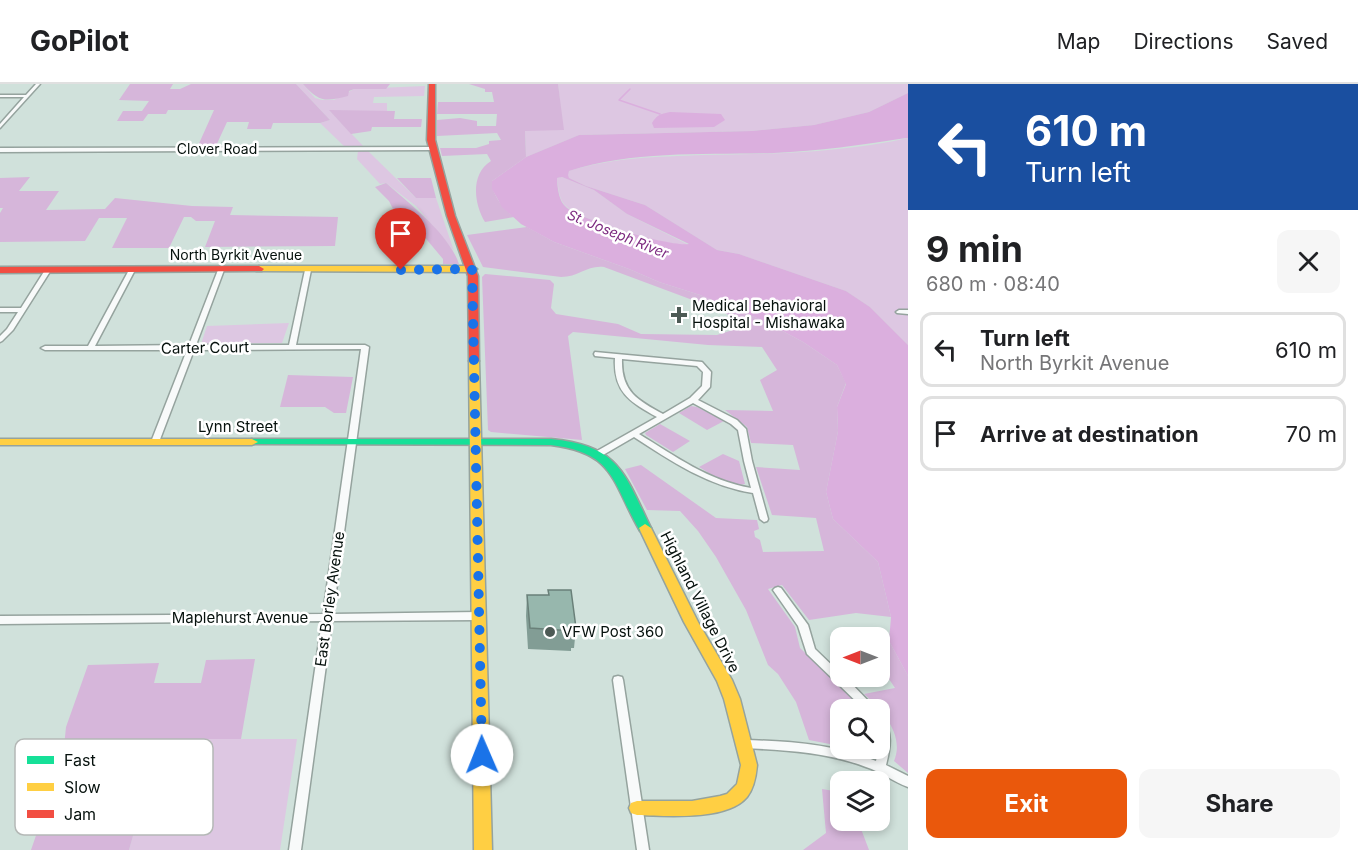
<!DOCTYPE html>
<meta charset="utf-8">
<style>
:root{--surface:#fff;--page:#f6f6f6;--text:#202124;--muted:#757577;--line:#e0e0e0;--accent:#ea580c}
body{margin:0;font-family:Inter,sans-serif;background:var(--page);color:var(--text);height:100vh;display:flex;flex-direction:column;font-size:22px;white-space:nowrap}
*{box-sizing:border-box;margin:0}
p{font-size:20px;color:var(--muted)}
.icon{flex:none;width:33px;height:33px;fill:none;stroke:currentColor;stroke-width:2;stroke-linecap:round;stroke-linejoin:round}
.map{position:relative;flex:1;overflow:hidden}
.panel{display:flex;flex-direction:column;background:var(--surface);width:450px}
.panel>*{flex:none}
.guide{background:#1a4fa0;color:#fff;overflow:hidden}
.needle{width:39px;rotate:270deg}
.buttons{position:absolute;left:830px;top:543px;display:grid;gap:12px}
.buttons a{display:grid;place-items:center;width:60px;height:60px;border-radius:12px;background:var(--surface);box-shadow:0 3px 9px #0003;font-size:30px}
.pin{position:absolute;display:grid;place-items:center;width:51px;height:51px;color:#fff;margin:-62px -26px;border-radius:50% 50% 50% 0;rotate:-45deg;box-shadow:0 0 6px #0007}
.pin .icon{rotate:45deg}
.me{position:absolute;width:66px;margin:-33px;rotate:359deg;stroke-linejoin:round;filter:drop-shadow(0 0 4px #0008)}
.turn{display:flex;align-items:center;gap:21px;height:126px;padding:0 18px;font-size:27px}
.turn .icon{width:78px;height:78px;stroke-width:2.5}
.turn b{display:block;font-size:42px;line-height:51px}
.round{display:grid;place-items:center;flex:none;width:63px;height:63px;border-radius:12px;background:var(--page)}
.headline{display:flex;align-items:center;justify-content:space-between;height:102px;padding:0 18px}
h1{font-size:36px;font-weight:700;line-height:45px}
.cta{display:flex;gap:12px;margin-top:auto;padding:12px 18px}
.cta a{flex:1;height:69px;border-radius:12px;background:var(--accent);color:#fff;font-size:24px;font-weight:700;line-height:69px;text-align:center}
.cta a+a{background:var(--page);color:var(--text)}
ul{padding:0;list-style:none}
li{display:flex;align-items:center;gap:18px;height:75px;margin:0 12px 9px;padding:0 6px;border:3px solid var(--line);border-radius:12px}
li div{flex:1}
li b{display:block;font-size:22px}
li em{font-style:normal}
header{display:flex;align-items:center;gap:36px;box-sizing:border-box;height:84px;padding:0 30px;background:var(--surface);border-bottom:2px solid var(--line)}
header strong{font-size:28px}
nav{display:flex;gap:33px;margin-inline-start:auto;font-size:21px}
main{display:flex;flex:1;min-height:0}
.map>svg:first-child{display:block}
</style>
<header>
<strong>GoPilot</strong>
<nav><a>Map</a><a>Directions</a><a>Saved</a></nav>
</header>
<main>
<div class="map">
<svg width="908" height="766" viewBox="0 0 908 766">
<rect width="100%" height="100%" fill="#d0e1db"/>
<path fill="#ddc7e2" d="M296,0H303L315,14L322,16H334L354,5L425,2L424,12L374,13L373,19H387V27H330L365,64L345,63L320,39L330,36Z
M558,0H908V9L869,28L814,41L752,47L579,51L526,73L525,46H563Z
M908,54V261L870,223L846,207L739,170L717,166L645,121L586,102L569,94L567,91L569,87C615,73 656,73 704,71C771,70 842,69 908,54Z
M358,67H368L416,114H436L454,167L416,122L386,99L380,100L357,75Z
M562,93L594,106L627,130L689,161C669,163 583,137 567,123C559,117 559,106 557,97V94Z
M289,239L282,259L201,260L207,242Z
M160,655H297L280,766H129Z"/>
<path fill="#d6b6da" d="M130,0H173L170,5H180L191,0H296L330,36L320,39H273L271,45H247L249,38H227L215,64H197L214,26H168L166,30H148L143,37H117L123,27H142L149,17L119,16Z
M303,0H390L386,5H354L349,7L348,12C325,18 319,18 303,0Z
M469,0H558L564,46L525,47L526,73L492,97C492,112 503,124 514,133L485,138C474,120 470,90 491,77L487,70L442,72L440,64H476L489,60V57L501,56L497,49L437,52V36L460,34L477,37V42H496L497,30H437L438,18H494L492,8H485V5Z
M329,26L395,27L394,35H422L421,43H372L371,47L351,50Z
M30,93L19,107H59L46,126L105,125L115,114L192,122L233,123L230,131L338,133L335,162L205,163L215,137H196L191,133H184L169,164H112L127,134H99L85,157L0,158V129L3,124H0V94Z
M397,94H431L436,114H416Z
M386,99C409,119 449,150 459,180H443V175L412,138L400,139L389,117L375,103Z
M527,143L554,158L629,185L659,198L700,211L762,236L803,258L837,281L846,299L837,323L838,347L826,408L833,435L878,478L891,533L856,529L809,536L782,501L768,505L795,543L800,564L863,625L840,626V662L809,656L796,618L778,590L768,581L746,526L716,473L698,447L680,427L647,426L625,385L641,381L716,434L757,436L759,445L754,447L755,453L760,456L763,468L824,467L816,434L772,431L756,383L800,386L793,361L751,359L747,343L725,326L773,327L760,296L777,286L762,263L708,261L573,248L568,252L582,356L491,348L488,346L482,193L485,190L550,196L554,200L551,224L556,230L618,240L641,250L717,251L745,242L722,227L604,183C587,181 579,193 561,193L483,183L467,151Z
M288,291L353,293L346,329H334L325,323H280Z
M691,322L697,323L724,337L707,346L679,329Z
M660,340L690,357L673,368L646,351L645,349Z
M723,370L739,377L745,400C729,404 713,391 699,383Z
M889,557L908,592V689L894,677C905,651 882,626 864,610L895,604L879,580V558Z
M255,575L241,655H160L129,766H31L63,673L66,643L88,581L159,579L154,599H201L206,576Z
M822,705L840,708V736L858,737L869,766H803L826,749Z"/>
<path fill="#dbafde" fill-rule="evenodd" d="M908,9V54H906C862,61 818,67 774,69C705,71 635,66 569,87L568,91L569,94L586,102L645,121L717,166L739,170L846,207L870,223L908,261V592L889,557L891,533L878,478L833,435L826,408L838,347L837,323L846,300L837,281L803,258L762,236L700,211L659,198L629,185L554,158L521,140L502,123L492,105V97L526,73L579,51L752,47L814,41L869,28ZM562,93L594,106L627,130L689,160C669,163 581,136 566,123C559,117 558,106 557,97V94Z
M670,28L721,30L725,36L714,43L654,44L652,39C657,31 660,30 670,28Z"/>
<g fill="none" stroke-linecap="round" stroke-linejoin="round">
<path stroke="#dbafde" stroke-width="1.5" d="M630,5L619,16L660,30"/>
<defs>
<path id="street" d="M36,0H40L0,44V40L24,13H0V11H26Z
M435,63V65L433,66L0,68V64Z
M48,184L51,186L13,246L2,257L0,258V252L7,245L18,228H0V224H21L45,186Z
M132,184L135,186L95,262L189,261L218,186L221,184L224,186L196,261H289L305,186L306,185H310L311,186L296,261H365L369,263L333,530L479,528L482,530L484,532L482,534L479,536L332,537L301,766H289L322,537L0,540V532L323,530L361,265L194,266L159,358L155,360H152L151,358L187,266H45L41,264L45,262H88L129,186Z
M899,226H908V230L897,229L896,228Z
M595,268L702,278L711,288L710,303L698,316L737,336L746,345L752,377L768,435L767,437L764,438L760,435L753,409C708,402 671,377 634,353L603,371H597L596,369L597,367L657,333C630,318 613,308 615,274L595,272L594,270ZM622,275L697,282L703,288L702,302L690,314L663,330C637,316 621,307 622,275ZM693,319L731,340L738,346L744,377L751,404C709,397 675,372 639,350Z
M778,503L781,504L808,541L815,565L840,589V592H844L877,626H865L807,570L798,542L773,506L775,504Z
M618,592L622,593L623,596L649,766H637L613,596L614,593Z
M879,631L883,632C892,650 891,661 886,681L908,692V703C894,698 881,688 866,683C827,668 784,666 743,664L739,663L738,660L739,657L743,656C788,657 834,660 876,677L880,659Z"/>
<path id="fast" d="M252,355H551C619,362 624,388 651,444L650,447H640C612,399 616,369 551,361L248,360L246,358L248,356Z"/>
<path id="slow" d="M259,182H472L477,185L472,188L256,187L254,185Z
M474,274L479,277L492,766H474L469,277Z
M0,355H252L258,358L252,361H0Z
M645,440L651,444L698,538L732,596L740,615L757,681C756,692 754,704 747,713C727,737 666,732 637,731L631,729L629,724L631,719L637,717H692L720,712L727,710L737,700L741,681L724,615L717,597L684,538L639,444Z"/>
<path id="jam" d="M429,0H435V56L455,132L478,192L479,277L474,280L469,277L468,192L447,132L427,56Z
M259,182L264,185L262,187L0,189V183Z"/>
</defs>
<use href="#street" stroke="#95a39e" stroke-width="3"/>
<use href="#fast" stroke="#95a39e" stroke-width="3"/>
<use href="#slow" stroke="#95a39e" stroke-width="3"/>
<use href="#jam" stroke="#95a39e" stroke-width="3"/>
<use href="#street" fill="#f8fafa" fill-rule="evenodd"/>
<use href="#fast" fill="#16e098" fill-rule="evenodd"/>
<use href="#slow" fill="#ffcf43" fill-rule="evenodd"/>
<use href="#jam" fill="#f24e42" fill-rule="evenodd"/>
</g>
<path fill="#829d95" d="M548,506L576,544L574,564H571V567L528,565L526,532L527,511H548Z"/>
<path fill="#97b7ad" stroke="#6a8079" stroke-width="1.5" d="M548,506H571L576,544H572L573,547L530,544L527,511H549Z"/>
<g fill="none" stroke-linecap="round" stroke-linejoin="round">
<path stroke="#1a73e8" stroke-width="10" stroke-dasharray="0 18" d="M401,186L472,185L482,671"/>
</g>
<g fill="#4d5a55" stroke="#fff" stroke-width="2">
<path d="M676 222h6v6h6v6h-6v6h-6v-6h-6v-6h6z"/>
<circle cx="550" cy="548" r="6"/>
</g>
<g text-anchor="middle" stroke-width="5" stroke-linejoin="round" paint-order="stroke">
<g font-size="14" fill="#06110d" stroke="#fff">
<text x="217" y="70">Clover Road</text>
<text x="236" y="176">North Byrkit Avenue</text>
</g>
<g font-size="14" font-style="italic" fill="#7d2b80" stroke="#fff">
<text transform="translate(618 150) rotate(22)" y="5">St. Joseph River</text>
</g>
<g font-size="15" fill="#06110d" stroke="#fff" text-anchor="start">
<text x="692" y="227">Medical Behavioral<tspan x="692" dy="17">Hospital - Mishawaka</tspan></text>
<text x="562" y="553">VFW Post 360</text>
</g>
<g font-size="15" fill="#06110d" stroke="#fff">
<text transform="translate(205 264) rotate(-1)" y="5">Carter Court</text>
<text x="238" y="348">Lynn Street</text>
<text transform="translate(330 515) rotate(-82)" y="5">East Borley Avenue</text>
<text transform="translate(700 518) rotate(63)" y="5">Highland Village Drive</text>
<text x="240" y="539">Maplehurst Avenue</text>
</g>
</g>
<rect x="15" y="655" width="198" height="96" rx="9" fill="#fff" stroke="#b4b8b6" stroke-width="1.5"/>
<rect x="27" y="672" width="27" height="8" fill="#16e098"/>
<rect x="27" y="699" width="27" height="8" fill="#ffcf43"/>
<rect x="27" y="726" width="27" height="8" fill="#f24e42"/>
<g font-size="16" fill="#06110d">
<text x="64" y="682">Fast</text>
<text x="64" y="709">Slow</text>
<text x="64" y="736">Jam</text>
</g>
</svg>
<div class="buttons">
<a><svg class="needle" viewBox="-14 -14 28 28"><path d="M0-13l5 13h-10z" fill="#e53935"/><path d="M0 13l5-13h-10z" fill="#757577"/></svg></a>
<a><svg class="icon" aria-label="search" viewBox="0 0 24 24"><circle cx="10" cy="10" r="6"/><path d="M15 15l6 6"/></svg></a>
<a><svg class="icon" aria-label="layers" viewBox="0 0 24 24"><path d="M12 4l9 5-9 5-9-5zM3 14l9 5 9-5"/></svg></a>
</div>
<div class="pin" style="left:401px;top:186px;background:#d93025"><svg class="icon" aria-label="arrive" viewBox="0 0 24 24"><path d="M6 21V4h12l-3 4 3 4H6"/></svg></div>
<svg class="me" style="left:482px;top:671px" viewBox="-20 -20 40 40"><circle r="19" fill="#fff"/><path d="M0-13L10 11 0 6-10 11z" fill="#1a73e8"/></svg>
</div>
<section class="panel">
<div class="guide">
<div class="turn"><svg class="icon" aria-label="left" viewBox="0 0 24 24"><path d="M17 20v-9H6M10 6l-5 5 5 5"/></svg><div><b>610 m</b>Turn left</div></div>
</div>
<div class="headline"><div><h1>9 min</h1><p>680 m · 08:40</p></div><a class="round"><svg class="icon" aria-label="close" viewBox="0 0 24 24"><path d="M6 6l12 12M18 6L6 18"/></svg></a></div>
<ul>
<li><svg class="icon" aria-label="left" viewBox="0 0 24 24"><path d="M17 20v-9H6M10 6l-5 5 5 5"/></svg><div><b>Turn left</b><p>North Byrkit Avenue</p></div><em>610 m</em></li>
<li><svg class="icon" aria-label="arrive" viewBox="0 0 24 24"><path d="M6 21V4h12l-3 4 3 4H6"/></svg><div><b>Arrive at destination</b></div><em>70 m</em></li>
</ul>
<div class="cta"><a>Exit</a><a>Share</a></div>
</section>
</main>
